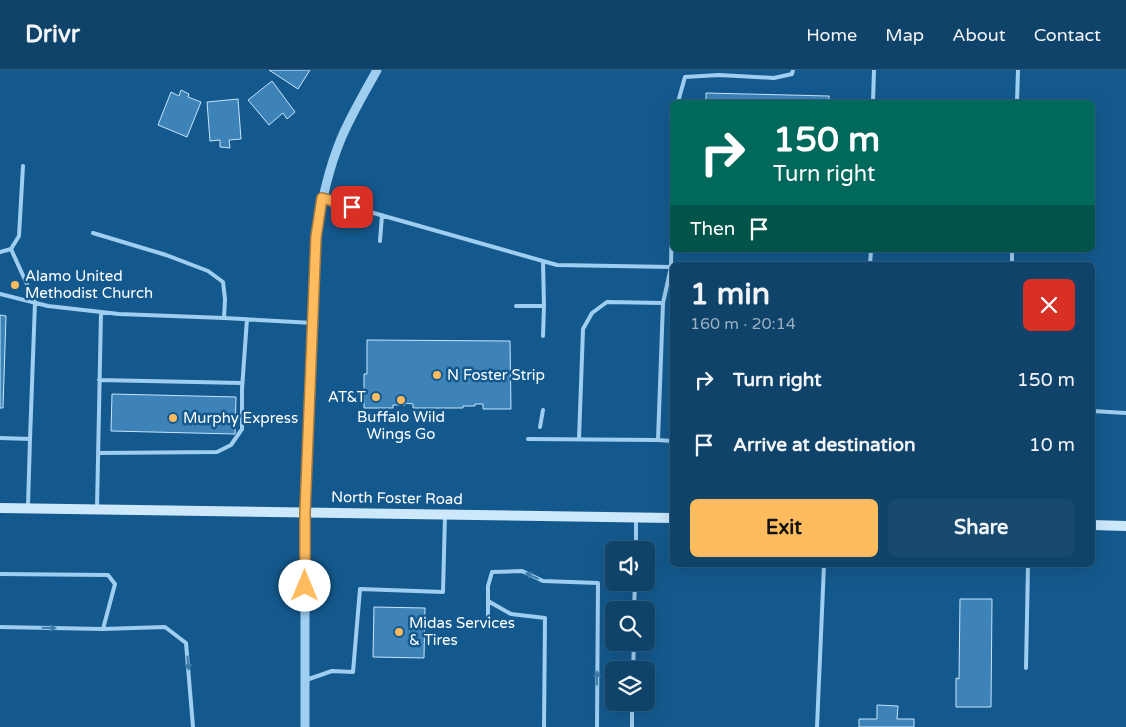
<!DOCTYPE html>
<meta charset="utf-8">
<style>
:root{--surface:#0f436a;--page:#184a70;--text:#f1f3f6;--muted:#9bb0c1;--line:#2f5c7e;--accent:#ffbc5f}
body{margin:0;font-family:"Varela Round",sans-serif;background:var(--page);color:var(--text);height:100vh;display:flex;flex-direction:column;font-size:19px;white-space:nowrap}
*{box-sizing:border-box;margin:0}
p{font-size:16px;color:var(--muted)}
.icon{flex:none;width:28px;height:28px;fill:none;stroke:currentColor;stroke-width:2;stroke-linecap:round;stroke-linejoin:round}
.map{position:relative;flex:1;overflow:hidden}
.sheet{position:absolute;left:670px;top:192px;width:425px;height:305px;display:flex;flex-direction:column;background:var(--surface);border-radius:8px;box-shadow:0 5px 20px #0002,0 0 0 1px var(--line)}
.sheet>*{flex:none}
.guide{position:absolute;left:670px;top:30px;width:425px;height:152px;border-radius:8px;box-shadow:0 5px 20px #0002,0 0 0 1px var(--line);background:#00695c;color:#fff;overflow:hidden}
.tools{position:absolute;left:605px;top:471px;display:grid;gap:10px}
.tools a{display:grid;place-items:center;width:50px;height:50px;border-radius:8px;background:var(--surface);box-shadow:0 5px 20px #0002,0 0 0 1px var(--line);font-size:25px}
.pin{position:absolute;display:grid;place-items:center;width:42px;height:42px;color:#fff;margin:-21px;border-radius:10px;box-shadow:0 2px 8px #0006}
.me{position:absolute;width:55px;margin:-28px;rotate:0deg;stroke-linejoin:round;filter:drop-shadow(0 0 4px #0008)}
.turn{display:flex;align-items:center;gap:18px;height:105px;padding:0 20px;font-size:22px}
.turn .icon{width:65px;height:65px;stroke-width:2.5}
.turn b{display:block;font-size:35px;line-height:42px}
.then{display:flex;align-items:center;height:48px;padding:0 20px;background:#0003;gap:10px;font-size:19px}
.round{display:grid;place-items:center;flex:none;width:52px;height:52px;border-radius:8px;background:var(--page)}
.headline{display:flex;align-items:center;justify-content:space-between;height:85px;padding:0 20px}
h1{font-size:30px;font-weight:700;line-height:38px}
.action{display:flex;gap:10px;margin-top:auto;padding:10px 20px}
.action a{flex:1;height:58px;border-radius:8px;background:var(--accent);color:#111;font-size:20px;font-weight:700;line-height:58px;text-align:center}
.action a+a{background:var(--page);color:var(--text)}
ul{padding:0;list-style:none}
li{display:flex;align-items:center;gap:15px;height:65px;padding:0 20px}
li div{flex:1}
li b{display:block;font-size:19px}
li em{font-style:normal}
header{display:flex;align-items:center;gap:30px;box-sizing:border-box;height:70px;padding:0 25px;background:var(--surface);border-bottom:1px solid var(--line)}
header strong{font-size:24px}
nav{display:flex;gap:28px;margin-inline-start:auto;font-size:18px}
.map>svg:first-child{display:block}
</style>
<header>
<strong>Drivr</strong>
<nav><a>Home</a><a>Map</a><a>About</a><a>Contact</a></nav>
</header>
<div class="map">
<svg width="1126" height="657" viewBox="0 0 1126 657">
<rect width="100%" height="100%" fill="#14598e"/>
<path fill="#3d83b7" stroke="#c6e5fc" d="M269,0H310L298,19Z
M272,11L295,42L287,49L283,43L269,55L248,30Z
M181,20L189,24L188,27L201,32L187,67L158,55L171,22L179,26Z
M706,23L829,26V32H706Z
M238,29L241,69L229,70L230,78L220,77V70L210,71L207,32Z
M0,245L6,246L3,338H0Z
M367,270L510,271L511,339H483V334H475V336H463V338H413V334L405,333V335H393V338H364V304H367Z
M112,324L236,327L235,364L111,361Z
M960,529H992L991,637H956V608L959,609Z
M374,537L425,538L424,588L373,587Z
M877,635L898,636L897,649H914V657H859V649H877Z"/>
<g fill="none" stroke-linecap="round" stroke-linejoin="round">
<path stroke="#9fcef0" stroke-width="4" d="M678,32L685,7L719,5L774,8L792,4L793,0
M873,32L874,0
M1017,32L1018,0
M324,129L557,195L672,197
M672,145L671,197L663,233L658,370L672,371
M93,163L166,185L208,201L223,212L225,229L224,248
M380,171L382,145
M0,182L11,179L19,166L23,96
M870,195L871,180
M1012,195V180
M0,224L48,236L119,244L224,248L313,253
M516,236H544L543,191
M543,266L544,236
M99,310L242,313
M1092,341L1126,343
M540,357L543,340
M0,368L30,369L35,232L11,179
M528,369L658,370
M579,369L583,259L592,243L607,232L663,233
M98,383L217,382L231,375L242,359V319L247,249
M28,436L30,369
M97,438L101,243
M636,480V447
M0,504L108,505L115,514L103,559
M488,531L511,544L545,548L544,657
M634,540L635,512
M488,549V516L492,502L522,501L543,511L598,513L597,657
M0,557L103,559L165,557L186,573L193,657
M1026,598L1028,495
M633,600L634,572
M306,610L332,601L353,602L360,519L443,522L445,445
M632,657V632
M817,657L824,495"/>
<path stroke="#9fcef0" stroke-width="9" d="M305,657V442L316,167C321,133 328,100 341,69C351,45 365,22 377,0"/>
<path stroke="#cde7fb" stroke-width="10" d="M0,438L672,448
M1092,455L1126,456"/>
</g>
<defs><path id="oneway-solid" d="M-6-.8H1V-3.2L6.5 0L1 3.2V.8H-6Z" transform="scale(1.25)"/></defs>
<g fill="#3e7cab">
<use href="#oneway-solid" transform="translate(532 506) rotate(-155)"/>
<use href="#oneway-solid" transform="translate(49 558) rotate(1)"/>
<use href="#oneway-solid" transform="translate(188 593) rotate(85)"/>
<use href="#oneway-solid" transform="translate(597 608) rotate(-89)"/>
</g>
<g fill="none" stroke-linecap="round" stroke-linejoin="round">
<defs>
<path id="route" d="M305,516V442L316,167L322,128L352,137"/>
</defs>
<use href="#route" stroke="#a67a3e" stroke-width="12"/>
<use href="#route" stroke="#ffbc5f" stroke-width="9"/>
</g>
<g fill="#ffbc5f" stroke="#14598e" stroke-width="2">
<circle cx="15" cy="215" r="5"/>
<circle cx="437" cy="305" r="5"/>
<circle cx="376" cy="327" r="5"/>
<circle cx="401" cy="330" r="5"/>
<circle cx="173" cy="348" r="5"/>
<circle cx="399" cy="562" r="5"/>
</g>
<g text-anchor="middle" stroke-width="5" stroke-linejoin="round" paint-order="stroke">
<g font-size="15" fill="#fff" stroke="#14598e" text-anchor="start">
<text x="25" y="211">Alamo United<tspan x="25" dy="17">Methodist Church</tspan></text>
<text x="447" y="310">N Foster Strip</text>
<text x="366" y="332" text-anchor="end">AT&amp;T</text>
<text x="401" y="352" text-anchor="middle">Buffalo Wild<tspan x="401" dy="17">Wings Go</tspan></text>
<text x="183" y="353">Murphy Express</text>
<text x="409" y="558">Midas Services<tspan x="409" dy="17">&amp; Tires</tspan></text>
</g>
<g font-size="15" fill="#fff" stroke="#14598e">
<text transform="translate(397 428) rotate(1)" y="5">North Foster Road</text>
</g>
</g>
</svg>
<div class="tools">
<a><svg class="icon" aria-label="sound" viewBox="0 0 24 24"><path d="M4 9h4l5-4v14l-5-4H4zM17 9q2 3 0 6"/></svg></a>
<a><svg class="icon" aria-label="search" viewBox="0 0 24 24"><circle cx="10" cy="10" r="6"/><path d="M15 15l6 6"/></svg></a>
<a><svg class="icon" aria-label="layers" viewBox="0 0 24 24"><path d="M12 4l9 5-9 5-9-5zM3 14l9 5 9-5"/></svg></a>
</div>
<div class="pin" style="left:352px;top:137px;background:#d93025"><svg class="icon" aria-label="arrive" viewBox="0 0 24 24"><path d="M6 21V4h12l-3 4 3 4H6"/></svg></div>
<svg class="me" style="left:305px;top:516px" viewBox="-20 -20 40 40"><circle r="19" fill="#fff"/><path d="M0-13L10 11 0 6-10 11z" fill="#ffbc5f"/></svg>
<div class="guide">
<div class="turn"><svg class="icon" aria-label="right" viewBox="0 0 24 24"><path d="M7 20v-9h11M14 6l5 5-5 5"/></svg><div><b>150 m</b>Turn right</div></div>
<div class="then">Then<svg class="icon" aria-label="arrive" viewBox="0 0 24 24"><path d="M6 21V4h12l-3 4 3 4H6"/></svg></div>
</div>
<section class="sheet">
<div class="headline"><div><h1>1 min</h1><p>160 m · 20:14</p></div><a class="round" style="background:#d93025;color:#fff"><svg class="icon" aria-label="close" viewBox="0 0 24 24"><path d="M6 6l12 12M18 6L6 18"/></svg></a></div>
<ul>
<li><svg class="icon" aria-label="right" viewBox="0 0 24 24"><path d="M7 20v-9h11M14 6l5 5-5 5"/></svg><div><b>Turn right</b></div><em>150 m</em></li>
<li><svg class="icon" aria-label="arrive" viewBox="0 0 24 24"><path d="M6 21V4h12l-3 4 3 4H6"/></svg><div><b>Arrive at destination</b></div><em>10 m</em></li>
</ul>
<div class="action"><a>Exit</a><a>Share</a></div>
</section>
</div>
